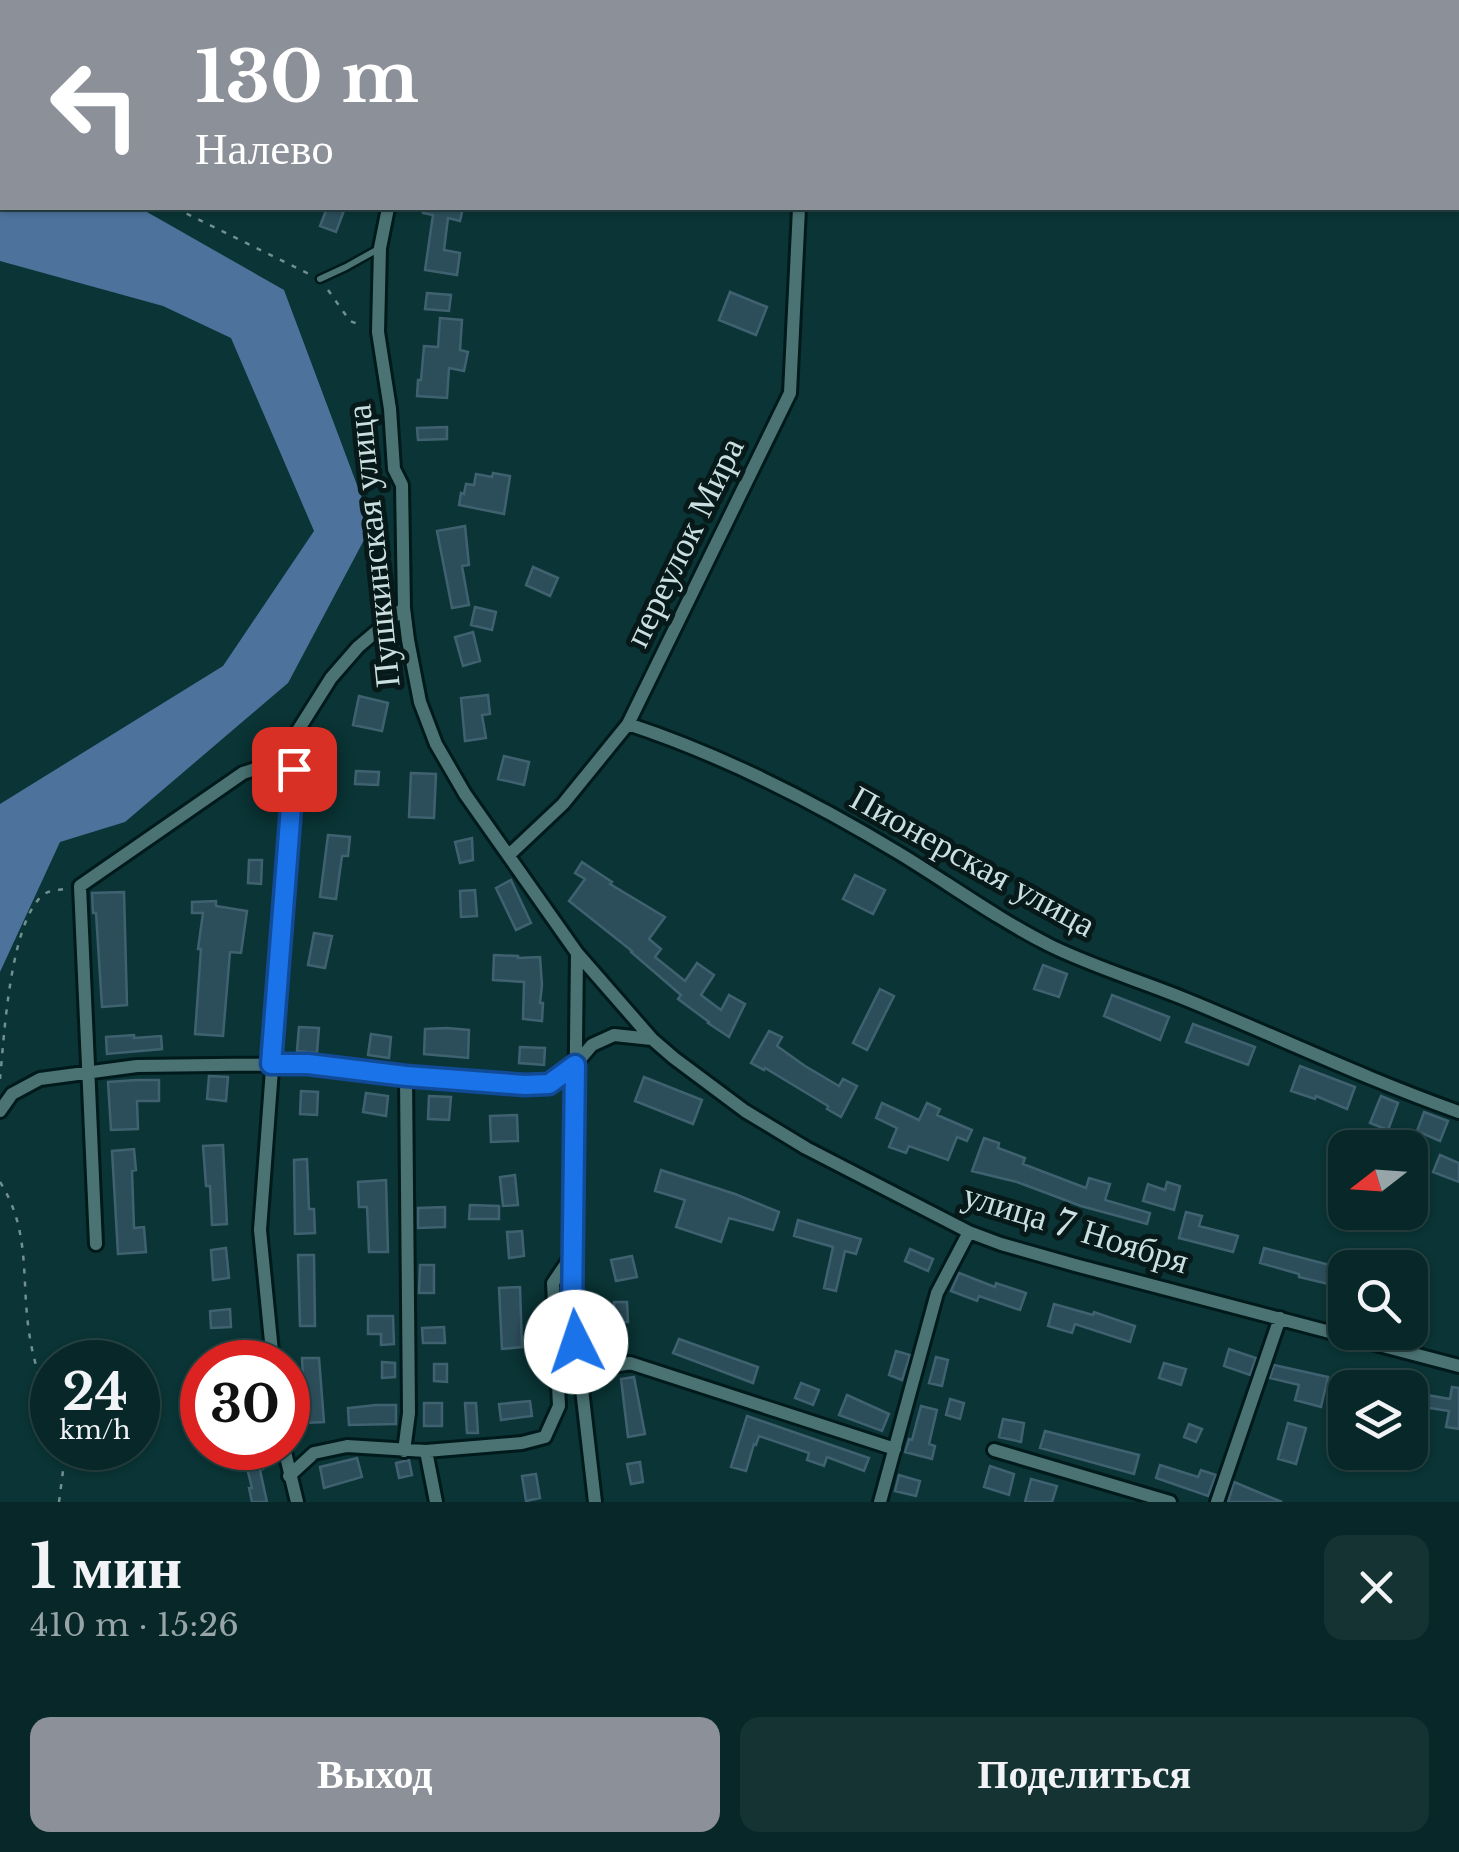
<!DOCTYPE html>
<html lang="ru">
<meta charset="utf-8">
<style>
:root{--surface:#082728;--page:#163334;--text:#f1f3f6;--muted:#98a5a8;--line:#294445;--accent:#8c9099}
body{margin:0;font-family:"Libre Baskerville",serif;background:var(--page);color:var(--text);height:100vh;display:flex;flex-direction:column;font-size:38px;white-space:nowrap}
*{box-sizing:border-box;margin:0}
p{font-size:32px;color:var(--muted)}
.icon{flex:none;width:55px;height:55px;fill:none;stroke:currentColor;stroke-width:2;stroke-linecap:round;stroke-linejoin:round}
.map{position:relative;height:1502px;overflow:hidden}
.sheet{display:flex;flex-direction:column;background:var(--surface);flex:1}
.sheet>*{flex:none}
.banner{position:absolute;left:0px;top:0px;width:1460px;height:210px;box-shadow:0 2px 8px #0004,0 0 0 2px var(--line);background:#8c9099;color:#fff;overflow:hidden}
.needle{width:65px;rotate:253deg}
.controls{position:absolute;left:1328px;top:1130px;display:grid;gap:20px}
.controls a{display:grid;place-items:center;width:100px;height:100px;border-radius:20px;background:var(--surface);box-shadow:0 2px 8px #0004,0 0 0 2px var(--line);font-size:50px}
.speed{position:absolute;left:30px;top:1340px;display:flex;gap:20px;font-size:50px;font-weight:700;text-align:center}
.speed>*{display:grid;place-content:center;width:130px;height:130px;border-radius:50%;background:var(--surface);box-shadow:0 2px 8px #0004,0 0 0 2px var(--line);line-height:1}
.speed small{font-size:25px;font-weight:400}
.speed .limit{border:15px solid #d22;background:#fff;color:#111}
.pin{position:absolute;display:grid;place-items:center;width:85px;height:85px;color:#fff;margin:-42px;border-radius:20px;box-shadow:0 5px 15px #0006}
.me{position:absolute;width:110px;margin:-55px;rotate:356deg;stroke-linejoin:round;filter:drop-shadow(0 0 8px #0008)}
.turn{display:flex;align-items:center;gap:35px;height:210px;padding:0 30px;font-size:45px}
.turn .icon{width:130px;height:130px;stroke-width:2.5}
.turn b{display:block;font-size:70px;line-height:85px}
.round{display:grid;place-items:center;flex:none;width:105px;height:105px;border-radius:20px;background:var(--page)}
.overview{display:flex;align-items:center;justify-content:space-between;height:170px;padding:0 30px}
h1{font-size:60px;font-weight:800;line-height:75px}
.button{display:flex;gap:20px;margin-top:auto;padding:20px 30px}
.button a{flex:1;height:115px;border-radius:20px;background:var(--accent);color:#fff;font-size:40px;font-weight:800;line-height:115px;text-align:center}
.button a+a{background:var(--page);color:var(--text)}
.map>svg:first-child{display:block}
</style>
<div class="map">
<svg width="1459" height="1502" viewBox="0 0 1459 1502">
<rect width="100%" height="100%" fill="#0a3435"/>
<path fill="#4d739d" d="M0,197H2V208H140L284,290L372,525L288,683L125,822L60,842L0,972V804L223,666L314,531L231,338L163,306L0,261Z"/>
<path fill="#2c4e5b" stroke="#406270" stroke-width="2.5" d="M327,208H345L336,232L320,226Z
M423,208H463L460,221L448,218L444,250L460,253L457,275L425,270L433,215L423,213Z
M730,292L767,307L756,335L719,320Z
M427,293L451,295L449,311L425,309Z
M440,318L462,320L460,350L468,352L464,371L449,368L447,398L417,396L418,380H421L424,346L438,347Z
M447,427V439L418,440L417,428Z
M493,473L510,476L504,514L459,505L461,493L464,494L466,484L474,485L476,474L492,477Z
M465,526L469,565L462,566L469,605L452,608L437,531Z
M533,567L558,578L550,596L526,585Z
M475,607L496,612L492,630L471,625Z
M473,632L480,661L463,666L455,637Z
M488,695L490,714L482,715L486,738L465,741L461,698Z
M359,696L388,703L382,731L353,725Z
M504,756L529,762L524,785L498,779Z
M356,771L379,772L378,785L355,784Z
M411,773L436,774L434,818L409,817Z
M328,835L350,837L348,856H342L336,899L320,897Z
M472,838L473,860L460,863L455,842Z
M249,860H262L261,884L248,883Z
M582,862L612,882L610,884L665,917L649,939L661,949L655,957L685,981L697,963L714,975L701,995L721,1010L729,995L745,1004L729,1037L708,1023L709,1022L678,999L681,995L631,952L632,951L569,901L585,879L575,873Z
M855,875L885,890L873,914L843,899Z
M511,880L531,923L516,930L496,888Z
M475,890L477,916L461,917L460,891Z
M124,892L127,1005L102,1007L96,913H93L92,893Z
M216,901V906L247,911L241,953L230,952L223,1036L195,1034L201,949H198L203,913H192V902Z
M314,933L332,936L325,968L308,965Z
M494,955L518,956V958L540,957L542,985L540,1003H543L542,1021L523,1019L524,982L493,980Z
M1043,965L1067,974L1059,997L1034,989Z
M880,989L894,996L867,1050L853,1043Z
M1112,995L1169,1017L1160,1040L1104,1016Z
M1193,1024L1255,1047L1248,1065L1186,1042Z
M299,1027L319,1028L317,1053L297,1051Z
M447,1028L469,1030L468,1058L424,1054L425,1029Z
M769,1031L782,1037L777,1046L805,1066L839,1086L843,1079L857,1086L841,1117L827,1109L828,1106L765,1068L764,1070L751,1063Z
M371,1034L391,1037L389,1058L368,1055Z
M134,1035V1038L161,1036L162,1049L107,1054L106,1037Z
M520,1047L545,1048L544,1065L519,1063Z
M1300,1066L1355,1087L1347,1109L1316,1096L1315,1099L1291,1091Z
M209,1076L228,1077L226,1101L207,1099Z
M644,1077L702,1100L693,1124L635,1101Z
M137,1080H159V1101H137L138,1129L111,1130L108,1082Z
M301,1091L318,1092L317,1115L300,1114Z
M366,1093L388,1096L386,1116L363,1112Z
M429,1096L451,1097L449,1120L428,1119Z
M1381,1096L1398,1103L1388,1130L1370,1123Z
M882,1103L919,1120L927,1103L940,1109L937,1115L972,1130L967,1141L957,1137L948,1160L909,1146L906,1153L889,1147L897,1128L876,1118Z
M1424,1112L1448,1121L1440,1141L1417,1131Z
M517,1115L518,1141L491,1142L490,1116Z
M984,1138L999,1143L998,1148L1025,1158L1023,1164L1086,1188L1089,1178L1110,1184L1105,1200L1150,1213L1147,1224L1081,1206L1017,1182L972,1171Z
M223,1145L227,1224L212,1225L210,1186H206L203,1146Z
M134,1149L136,1170L132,1171L134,1228L144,1227L146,1252L118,1254L112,1151Z
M1440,1155L1459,1163V1182L1433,1172Z
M307,1159L309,1209H314L315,1233L295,1234L294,1160Z
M661,1170L735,1194L779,1212L773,1230L729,1218L721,1242L676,1227L685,1200L655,1191Z
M515,1175L518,1205L503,1206L500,1177Z
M386,1180L388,1252H369L367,1207H359L358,1182Z
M1167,1182L1180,1186L1174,1210L1143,1201L1148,1184L1165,1190Z
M470,1205L499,1206V1219H469Z
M445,1207V1227L418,1228V1208Z
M1186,1212L1202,1216L1199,1226L1238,1236L1233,1252L1179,1238Z
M798,1220L861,1239L856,1254L845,1251L836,1291L824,1288L833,1247L794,1236Z
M522,1231L524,1256L509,1258L507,1232Z
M226,1248L229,1278L213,1280L211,1250Z
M1264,1248L1345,1269V1288L1299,1277V1274L1260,1263Z
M910,1249L933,1259L928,1271L905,1261Z
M298,1255H314L315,1326H300Z
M632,1256L637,1277L616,1281L611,1260Z
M420,1265H434V1293H419Z
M959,1273L995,1287L996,1283L1026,1293L1020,1310L979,1296L977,1301L951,1291Z
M520,1287L522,1347L502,1349L499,1288Z
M614,1302H627L628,1322H615Z
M1054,1304L1093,1315L1094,1312L1135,1326L1130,1342L1075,1324L1072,1333L1048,1326Z
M230,1309L231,1327L211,1328L210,1311Z
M368,1316H393L394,1344L381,1345V1334H368Z
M444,1327L445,1343H423L422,1328Z
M679,1339L758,1367L753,1383L673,1353Z
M1229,1349L1256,1358L1250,1375L1224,1366Z
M896,1351L910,1355L902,1380L889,1375Z
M936,1357L948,1360L942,1386L929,1383Z
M302,1358H319L324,1422L305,1423Z
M382,1362L395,1363V1377L382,1378Z
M1164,1363L1186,1369L1181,1385L1159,1378Z
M434,1364H447V1382L434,1381Z
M1274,1365L1328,1377L1321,1407L1295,1400L1299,1385L1270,1378Z
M634,1377L645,1434L628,1437L621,1379Z
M801,1383L819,1390L813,1405L795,1398Z
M1452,1387L1459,1388V1429L1446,1427L1449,1411L1410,1405V1392L1450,1399Z
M847,1395L889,1414L882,1431L839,1415Z
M950,1399L964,1403L960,1419L946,1415Z
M530,1401L532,1416L501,1420L499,1404Z
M424,1403H442V1426H424Z
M465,1403H476L478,1433H467Z
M376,1405H396V1424L349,1425L348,1408Z
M921,1406L937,1410L929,1444L935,1446L932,1459L905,1452L909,1439L912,1440Z
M747,1416L869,1458L864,1471L827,1457L824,1466L807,1460L809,1453L759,1436L756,1445L754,1444L746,1471L731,1467Z
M1003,1419L1024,1423L1021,1442L999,1437Z
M1288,1423L1306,1428L1296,1464L1278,1459Z
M1189,1424L1202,1429L1196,1442L1184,1437Z
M1045,1431L1139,1455L1134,1474L1040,1448Z
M242,1448H258L263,1469L260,1470L267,1502H252L249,1488H252Z
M357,1458L362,1477L324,1488L320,1467Z
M409,1460L412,1475L399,1478L396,1463Z
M640,1462L643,1482L631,1484L627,1464Z
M1160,1465L1198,1477L1201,1470L1216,1475L1208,1496L1156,1478Z
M990,1466L1014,1474L1009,1495L984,1487Z
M536,1474L540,1498L526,1501L522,1476Z
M899,1475L920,1481L916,1496L895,1491Z
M1031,1479L1057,1486L1052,1502H1025Z
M1234,1482L1282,1502H1228Z"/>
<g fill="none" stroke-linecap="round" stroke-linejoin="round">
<defs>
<path id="lane" d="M320,279L346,267L380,248"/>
<path id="street" d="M1297,0L1302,2
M159,2L160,0
M444,2L445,0
M838,2L839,0
M1458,81L1459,82
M388,208L380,248L378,332L390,409L394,469L402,485L404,608L408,640L420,702L436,744L465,794L577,953L652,1039L674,1058L745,1111L806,1148L969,1232L1001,1244L1075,1265L1459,1366
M628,724C725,756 815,802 902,855C951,885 999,920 1051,946C1094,967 1141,981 1185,999C1276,1036 1366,1079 1459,1112
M509,855L563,804L628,724L790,393L799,208
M577,953L573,1311L595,1502
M0,1111L12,1094L40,1079L137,1066L309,1064L406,1076L525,1085L549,1084L575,1065L592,1045L614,1035L652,1039
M96,1244L80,886L243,773L271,764L297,732L331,678L358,647L404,608
M273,1362L260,1230L297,734
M580,1373L630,1363L895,1449
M284,1448L297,1502
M994,1450L1170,1502
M404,1451L409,1413L406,1076
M426,1451L436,1502
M289,1476L314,1453L347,1446L426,1451L522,1443L545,1437L559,1406L553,1283L572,1255
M880,1502L937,1293L969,1232
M1217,1502L1280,1318"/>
</defs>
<use href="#lane" stroke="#001a1b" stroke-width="11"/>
<use href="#street" stroke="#001a1b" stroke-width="18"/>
<path stroke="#729091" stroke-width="2.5" stroke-dasharray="5 8" stroke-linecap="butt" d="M0,13L2,15
M175,208L311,275
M328,290L350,321L363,326
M0,1079C4,1039 10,915 46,893C51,890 62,890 68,888
M0,1182C31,1231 21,1278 29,1332C33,1360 42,1387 52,1414
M59,1502L64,1463L61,1448"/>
<use href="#lane" stroke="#4b7373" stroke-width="6"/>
<use href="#street" stroke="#4b7373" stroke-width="12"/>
</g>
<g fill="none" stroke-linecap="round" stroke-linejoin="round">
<defs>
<path id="route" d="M294,769L271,1064H308L406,1076L525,1085L549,1084L575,1065L572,1311L576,1342"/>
</defs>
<use href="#route" stroke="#114b97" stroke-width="25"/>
<use href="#route" stroke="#1a73e8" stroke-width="18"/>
</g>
<g text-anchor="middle" stroke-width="10" stroke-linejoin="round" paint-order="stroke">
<g font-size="35" fill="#cadfdf" stroke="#081919">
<text transform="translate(684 542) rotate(-64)" y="12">переулок Мира</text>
<text transform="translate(373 546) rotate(-96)" y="12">Пушкинская улица</text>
<text transform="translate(973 861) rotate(29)" y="12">Пионерская улица</text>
<text transform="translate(1076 1228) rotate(17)" y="12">улица 7 Ноября</text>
</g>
</g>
</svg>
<div class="controls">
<a><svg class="needle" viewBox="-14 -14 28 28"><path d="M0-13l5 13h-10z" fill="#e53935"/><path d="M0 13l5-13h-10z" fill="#98a5a8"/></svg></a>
<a><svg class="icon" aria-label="search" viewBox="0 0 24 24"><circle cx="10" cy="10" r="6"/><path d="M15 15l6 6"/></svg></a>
<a><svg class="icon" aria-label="layers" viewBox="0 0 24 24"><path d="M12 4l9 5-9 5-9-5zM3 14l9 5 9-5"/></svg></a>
</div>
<div class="speed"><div>24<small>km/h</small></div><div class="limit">30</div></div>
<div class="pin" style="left:294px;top:769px;background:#d93025"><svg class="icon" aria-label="arrive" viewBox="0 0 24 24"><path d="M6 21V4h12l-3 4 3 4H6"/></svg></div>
<svg class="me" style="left:576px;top:1342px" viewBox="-20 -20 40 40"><circle r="19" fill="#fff"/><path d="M0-13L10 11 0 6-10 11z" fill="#1a73e8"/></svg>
<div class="banner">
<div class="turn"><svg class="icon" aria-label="left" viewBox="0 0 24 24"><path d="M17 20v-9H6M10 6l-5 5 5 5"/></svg><div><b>130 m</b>Налево</div></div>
</div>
</div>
<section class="sheet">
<div class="overview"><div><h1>1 мин</h1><p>410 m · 15:26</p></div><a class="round"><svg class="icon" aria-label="close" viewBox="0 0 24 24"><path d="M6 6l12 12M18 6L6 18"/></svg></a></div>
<div class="button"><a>Выход</a><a>Поделиться</a></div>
</section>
